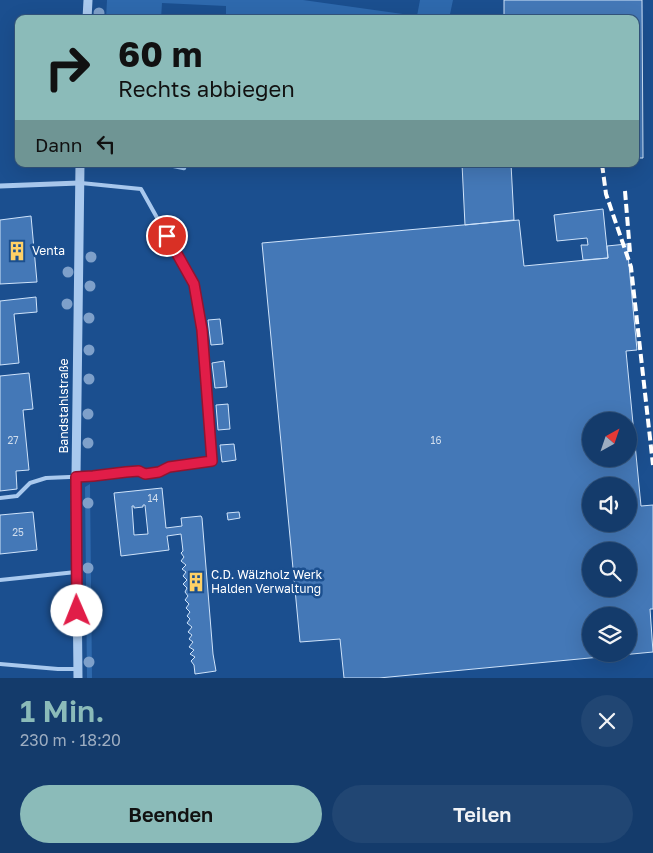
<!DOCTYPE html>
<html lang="de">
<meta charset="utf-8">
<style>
:root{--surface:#143b6b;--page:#214673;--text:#f1f3f6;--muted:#9dadc1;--line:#33557e;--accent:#8bbbb9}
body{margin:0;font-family:"Golos Text",sans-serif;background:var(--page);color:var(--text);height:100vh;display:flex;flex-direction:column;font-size:19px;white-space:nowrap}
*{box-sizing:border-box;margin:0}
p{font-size:16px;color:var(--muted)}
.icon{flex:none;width:28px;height:28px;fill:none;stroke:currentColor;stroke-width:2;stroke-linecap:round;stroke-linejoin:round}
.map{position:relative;height:678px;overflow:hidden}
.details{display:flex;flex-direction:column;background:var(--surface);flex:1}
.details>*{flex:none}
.banner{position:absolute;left:15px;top:15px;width:624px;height:152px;border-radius:10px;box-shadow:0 5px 20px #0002,0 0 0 1px var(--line);background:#8bbbb9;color:#111;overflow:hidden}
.needle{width:32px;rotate:40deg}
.fabs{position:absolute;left:582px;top:412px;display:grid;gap:10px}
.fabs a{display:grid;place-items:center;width:55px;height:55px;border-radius:50%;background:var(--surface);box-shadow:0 5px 20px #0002,0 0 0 1px var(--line);font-size:25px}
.pin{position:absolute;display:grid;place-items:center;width:42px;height:42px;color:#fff;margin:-21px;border:2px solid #fff;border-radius:50%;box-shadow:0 1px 5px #0007}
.me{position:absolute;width:55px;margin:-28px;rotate:359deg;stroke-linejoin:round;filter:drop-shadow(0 0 4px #0008)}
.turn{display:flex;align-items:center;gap:18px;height:105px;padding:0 20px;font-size:22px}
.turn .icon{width:65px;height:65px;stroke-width:2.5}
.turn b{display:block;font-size:35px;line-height:42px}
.then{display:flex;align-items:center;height:48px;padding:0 20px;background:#0003;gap:10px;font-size:19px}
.round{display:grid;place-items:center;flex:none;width:52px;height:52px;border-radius:26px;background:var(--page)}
.head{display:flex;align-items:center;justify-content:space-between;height:85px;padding:0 20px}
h1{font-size:30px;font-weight:600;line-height:38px;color:var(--accent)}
.primary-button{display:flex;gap:10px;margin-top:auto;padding:10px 20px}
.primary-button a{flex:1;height:58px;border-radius:30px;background:var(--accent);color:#111;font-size:20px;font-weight:600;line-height:58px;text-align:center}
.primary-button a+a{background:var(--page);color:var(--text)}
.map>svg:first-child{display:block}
</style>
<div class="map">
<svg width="653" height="678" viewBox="0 0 653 678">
<rect width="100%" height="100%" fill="#1b4f8f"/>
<path fill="#2e69ad" d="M107,0H303L417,16L420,0H453L449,19H226V6L162,3L161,19H106Z
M90,484L92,678H87L85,487Z"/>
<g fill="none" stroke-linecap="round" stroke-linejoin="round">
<path stroke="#9cc4f0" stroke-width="4.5" d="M165,164L184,168"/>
</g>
<path fill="#4478b7" stroke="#cfe3fa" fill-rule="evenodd" d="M504,0H642L643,158H635V19H504Z
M462,164H511L514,220L465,225Z
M603,209L608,258L583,260L581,245H588L587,238L557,241L554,215Z
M31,216L37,282L0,284V220Z
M519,220L524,266L608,258L607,246L627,244L637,350L626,351L641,506L653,505V609H650L653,652L379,678H344L340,639L300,642L262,243ZM591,421H629V459H591ZM591,486H629V524H591ZM591,551H629V589H591ZM591,616H629V654H591Z
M36,297L37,312L14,314L19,363L0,365V301Z
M220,319L223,344L211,345L208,320Z
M224,361L227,387L215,388L212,363Z
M29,373L33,409L23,410L29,470L16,471L17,489L0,491V376Z
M228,404L230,429L218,430L216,405Z
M234,444L236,460L222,462L220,445Z
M162,488L166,528L182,526L181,518L201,516L202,518L213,654L216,671L195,674L194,665L191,661L195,657L190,654L194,650L189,647L193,642L189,639L192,635L188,632L192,627L187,623L190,619L187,616L190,612L186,608L189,604L185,600L188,596L185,592L187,588L183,584L187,580L183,576L186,572L182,569L186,565L181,561L184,557L181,553L183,551L181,534L167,536L169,550L121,556L114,493ZM143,505H145L148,534L134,535L132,506H134V508L143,507Z
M33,512L37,550L0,554V515Z
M239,512L240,518L228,520L227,513Z"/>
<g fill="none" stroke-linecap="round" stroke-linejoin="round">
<path stroke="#a9c9ee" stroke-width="4" d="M0,498L17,496L30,483L46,478L93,476L113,473L139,471L145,474L159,472L169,467L212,461L207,417L202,330L194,284L141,189L81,183
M0,580L76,572
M0,664L58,669H77"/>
<path stroke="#a9c9ee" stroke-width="5" d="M0,186L79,183"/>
<path stroke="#a9c9ee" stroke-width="9" d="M87,19L88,0
M78,678L76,477L80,164"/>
<path stroke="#fff" stroke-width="4" stroke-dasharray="9 4" stroke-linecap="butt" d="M602,164L606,194L631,267L653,465
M625,191L630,252"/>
</g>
<g fill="#7ea0ca">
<circle cx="99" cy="13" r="5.5"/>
<circle cx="91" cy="257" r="5.5"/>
<circle cx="68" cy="272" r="5.5"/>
<circle cx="90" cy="286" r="5.5"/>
<circle cx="67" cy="304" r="5.5"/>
<circle cx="89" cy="318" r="5.5"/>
<circle cx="89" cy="350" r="5.5"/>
<circle cx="89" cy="379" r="5.5"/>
<circle cx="88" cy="414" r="5.5"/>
<circle cx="88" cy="443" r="5.5"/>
<circle cx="88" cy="503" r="5.5"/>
<circle cx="88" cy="568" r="5.5"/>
<circle cx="88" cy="599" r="5.5"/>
<circle cx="88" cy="628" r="5.5"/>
<circle cx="89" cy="662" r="5.5"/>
</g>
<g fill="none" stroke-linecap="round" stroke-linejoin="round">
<defs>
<path id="route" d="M77,611L76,477L93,476L126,472L139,471L145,474L159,472L169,467L212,461L202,330L194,284L167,236"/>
</defs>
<use href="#route" stroke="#92132f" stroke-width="12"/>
<use href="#route" stroke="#e11d48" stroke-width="9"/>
</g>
<defs>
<symbol id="building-bare" viewBox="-9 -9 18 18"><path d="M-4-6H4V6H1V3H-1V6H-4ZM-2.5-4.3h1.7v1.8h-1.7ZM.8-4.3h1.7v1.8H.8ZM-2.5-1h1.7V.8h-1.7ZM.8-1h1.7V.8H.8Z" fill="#ffd166" stroke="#1b4f8f" stroke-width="2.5" paint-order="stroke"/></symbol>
</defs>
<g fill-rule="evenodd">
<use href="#building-bare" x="3" y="237" width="28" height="28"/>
<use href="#building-bare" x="182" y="568" width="28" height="28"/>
</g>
<g text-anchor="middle" stroke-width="5" stroke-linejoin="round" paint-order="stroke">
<g font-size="10" fill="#d0dded">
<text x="13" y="444">27</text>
<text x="436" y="444">16</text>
<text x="153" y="502">14</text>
<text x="18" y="536">25</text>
</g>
<g font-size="12" fill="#fff" stroke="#1b4f8f" text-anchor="start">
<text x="32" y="255">Venta</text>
<text x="211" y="579">C.D. Wälzholz Werk<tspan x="211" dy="14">Halden Verwaltung</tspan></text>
</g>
<g font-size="12" fill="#fff" stroke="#1b4f8f">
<text transform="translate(64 406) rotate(-90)" y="4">Bandstahlstraße</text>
</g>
</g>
</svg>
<div class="fabs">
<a><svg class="needle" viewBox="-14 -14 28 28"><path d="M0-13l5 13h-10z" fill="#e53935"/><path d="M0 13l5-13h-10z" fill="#9dadc1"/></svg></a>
<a><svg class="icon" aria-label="sound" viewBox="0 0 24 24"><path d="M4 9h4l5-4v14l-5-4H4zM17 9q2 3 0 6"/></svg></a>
<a><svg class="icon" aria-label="search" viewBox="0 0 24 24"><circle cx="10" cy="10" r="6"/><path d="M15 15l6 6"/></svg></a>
<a><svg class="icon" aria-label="layers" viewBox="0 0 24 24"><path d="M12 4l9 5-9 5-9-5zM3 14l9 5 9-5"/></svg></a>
</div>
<div class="pin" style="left:167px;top:236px;background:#d93025"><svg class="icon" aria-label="arrive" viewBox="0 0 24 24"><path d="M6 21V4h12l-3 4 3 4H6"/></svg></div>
<svg class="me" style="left:77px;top:611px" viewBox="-20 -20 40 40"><circle r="19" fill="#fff"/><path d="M0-13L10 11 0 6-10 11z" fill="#e11d48"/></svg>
<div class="banner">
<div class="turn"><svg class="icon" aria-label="right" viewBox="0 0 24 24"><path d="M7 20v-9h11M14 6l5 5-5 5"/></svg><div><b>60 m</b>Rechts abbiegen</div></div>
<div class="then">Dann<svg class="icon" aria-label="left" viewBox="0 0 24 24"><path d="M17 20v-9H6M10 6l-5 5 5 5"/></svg></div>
</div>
</div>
<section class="details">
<div class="head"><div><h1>1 Min.</h1><p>230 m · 18:20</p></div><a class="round"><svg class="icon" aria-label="close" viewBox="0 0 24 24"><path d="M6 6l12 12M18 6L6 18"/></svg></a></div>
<div class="primary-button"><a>Beenden</a><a>Teilen</a></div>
</section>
